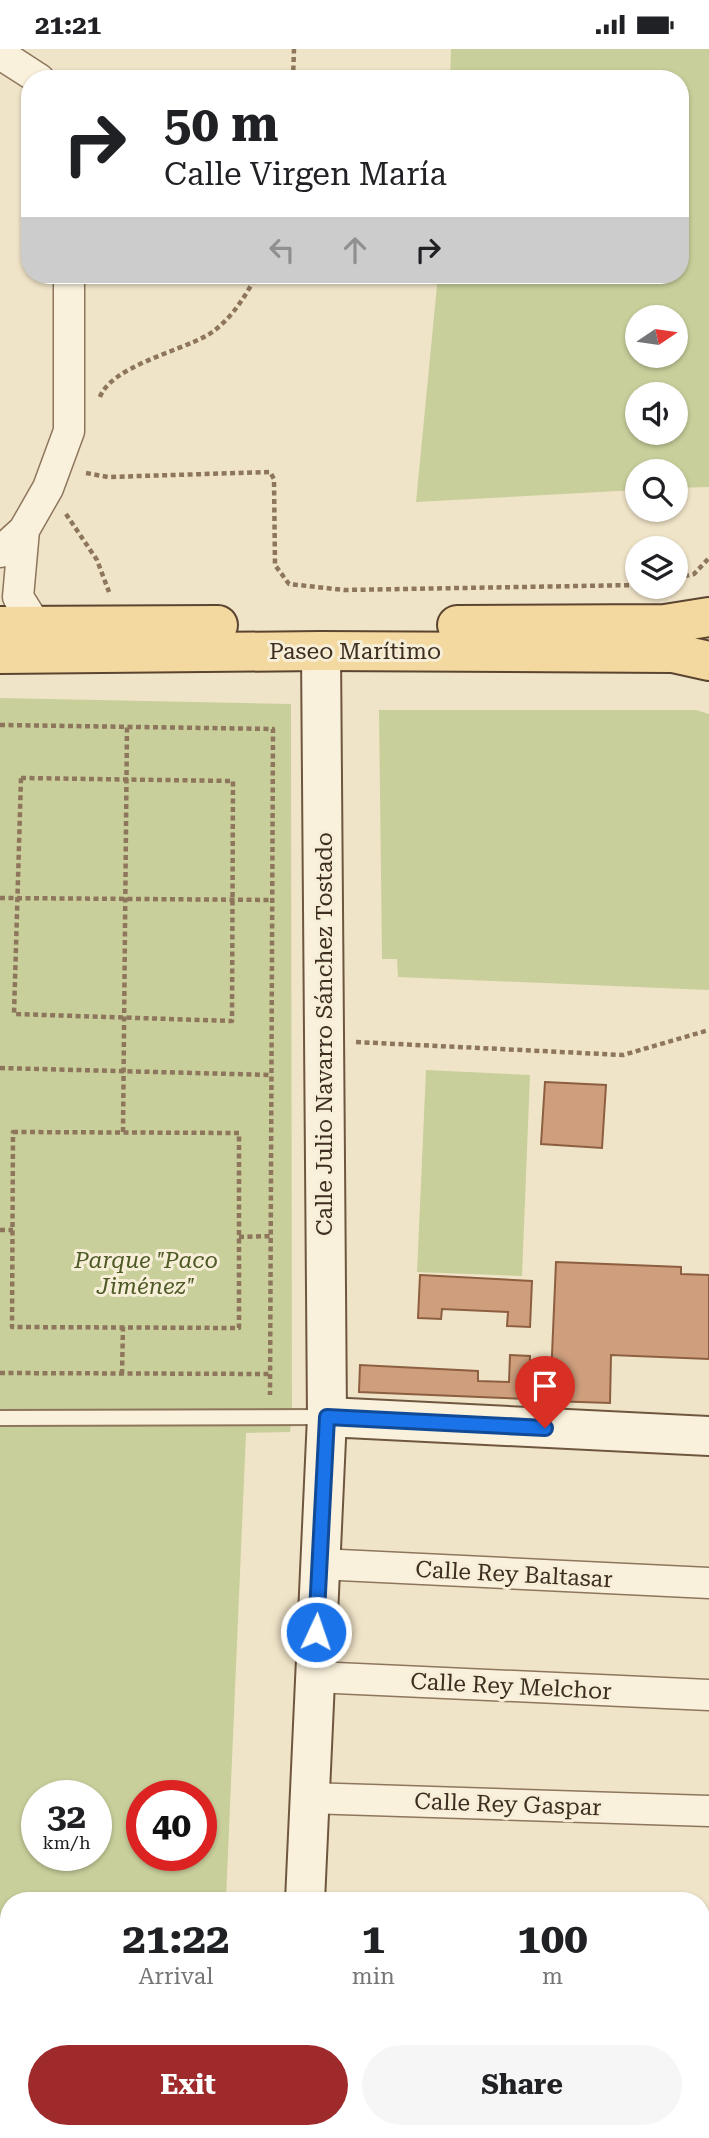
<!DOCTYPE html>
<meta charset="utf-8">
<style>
:root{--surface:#fff;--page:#f6f6f6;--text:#202124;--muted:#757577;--accent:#9e2a2b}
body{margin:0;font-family:"Roboto Serif",serif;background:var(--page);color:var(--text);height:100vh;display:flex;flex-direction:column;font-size:26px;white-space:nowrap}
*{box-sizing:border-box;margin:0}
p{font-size:23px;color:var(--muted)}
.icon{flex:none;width:38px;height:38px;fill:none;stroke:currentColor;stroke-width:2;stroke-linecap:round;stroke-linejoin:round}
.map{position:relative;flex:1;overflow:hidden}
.drawer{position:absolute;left:0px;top:1843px;width:710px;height:247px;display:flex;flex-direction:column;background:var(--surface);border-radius:28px 28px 0 0;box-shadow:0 2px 5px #0004}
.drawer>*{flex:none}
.hud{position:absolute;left:21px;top:21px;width:668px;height:214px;border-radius:28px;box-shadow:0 2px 5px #0004;background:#fff;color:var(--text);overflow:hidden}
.needle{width:46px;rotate:77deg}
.buttons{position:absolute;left:625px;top:256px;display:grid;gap:14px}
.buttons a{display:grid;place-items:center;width:63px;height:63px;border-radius:50%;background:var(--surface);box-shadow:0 2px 5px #0004;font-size:35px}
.speed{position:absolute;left:21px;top:1731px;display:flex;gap:14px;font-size:35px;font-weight:700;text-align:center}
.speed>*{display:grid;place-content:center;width:91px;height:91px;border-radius:50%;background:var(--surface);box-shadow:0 2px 5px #0004;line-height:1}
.speed small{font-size:18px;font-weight:400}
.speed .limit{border:10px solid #d22;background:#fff;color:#111}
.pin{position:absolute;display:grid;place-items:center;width:60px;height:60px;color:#fff;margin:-72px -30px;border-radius:50% 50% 50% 0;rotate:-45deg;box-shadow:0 0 7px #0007}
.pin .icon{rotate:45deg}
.me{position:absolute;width:77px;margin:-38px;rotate:3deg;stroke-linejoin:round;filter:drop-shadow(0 0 5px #0008)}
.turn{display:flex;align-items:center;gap:24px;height:147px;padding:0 28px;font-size:32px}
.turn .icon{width:91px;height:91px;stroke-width:2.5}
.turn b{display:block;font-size:49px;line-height:60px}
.lanes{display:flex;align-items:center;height:66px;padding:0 28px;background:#0003;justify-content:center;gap:35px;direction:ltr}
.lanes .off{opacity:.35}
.eta{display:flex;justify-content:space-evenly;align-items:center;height:119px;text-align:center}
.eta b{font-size:42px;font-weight:700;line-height:49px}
.button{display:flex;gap:14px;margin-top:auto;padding:14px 28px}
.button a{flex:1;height:80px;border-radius:42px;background:var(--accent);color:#fff;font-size:28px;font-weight:700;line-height:80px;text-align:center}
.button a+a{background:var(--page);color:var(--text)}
.status{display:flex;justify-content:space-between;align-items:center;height:49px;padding:0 35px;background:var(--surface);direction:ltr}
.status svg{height:19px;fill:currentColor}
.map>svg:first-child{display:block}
</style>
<div class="status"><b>21:21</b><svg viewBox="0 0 49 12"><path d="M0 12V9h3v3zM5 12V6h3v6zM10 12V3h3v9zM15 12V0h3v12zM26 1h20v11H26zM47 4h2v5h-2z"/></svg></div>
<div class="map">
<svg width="709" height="2089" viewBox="0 0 709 2089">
<rect width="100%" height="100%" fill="#f0e4c8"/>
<path fill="#c9cf9b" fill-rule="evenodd" d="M451,0H709V438L676,439V422H637V441L416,453L438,226H681V30H450ZM637,268H676V306H637ZM637,345H676V383H637Z
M0,649L291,655L292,1368L290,1383L246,1384L226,1851L9,1852V1890H0ZM37,1746H96V1806H37ZM142,1746H201V1806H142Z
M379,661H696L709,665V941L398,928L397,910H382Z
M426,1021L530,1026L522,1227L417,1223Z
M0,1942H9V2081H178L177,2089H0Z"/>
<path fill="#cf9f7d" stroke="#8d5f41" stroke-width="2" d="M545,1033L606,1036L602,1099L541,1095Z
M556,1213L681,1218V1225L709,1226V1310L611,1306L610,1354L550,1352Z
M420,1226L532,1232L530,1278L507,1277L508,1263L442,1260L441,1270L418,1269Z
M510,1306L530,1307L529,1350L359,1343L360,1316L478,1322V1332L509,1333Z
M0,1897H9V1928H0Z"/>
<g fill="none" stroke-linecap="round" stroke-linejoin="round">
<defs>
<path id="lane" d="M0,1369L324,1368"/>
<path id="street" d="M8,10L39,30
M24,481L18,548L36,577
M0,503L24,481L48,439L69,382V226
M319,1515L709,1534
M314,1628L709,1646
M308,1749L709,1762
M702,1897H709
M588,2089V2081"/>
<path id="secondary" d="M327,1368L709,1387
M305,1852L327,1368L321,602
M297,2089L298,2081"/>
<path id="primary" d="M457,576L665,575L709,568
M0,577L218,576
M0,605L321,602L673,604L709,612"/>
</defs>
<use href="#lane" stroke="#8d765c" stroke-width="18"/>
<use href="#street" stroke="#8d765c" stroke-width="33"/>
<use href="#secondary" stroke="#6f573f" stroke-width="42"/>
<use href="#primary" stroke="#5b4430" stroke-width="42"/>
<path stroke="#8d765c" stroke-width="4.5" stroke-dasharray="5 3.5" stroke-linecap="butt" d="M293,30L294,0
M100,348C111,318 179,302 206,287C230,273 244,249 257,226
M86,424L108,428L270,423L274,430L275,516L289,535L344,541L637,536
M66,465L97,511L109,543
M676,529L694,525L709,509
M0,676L273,680L270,1346
M21,729L233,732L232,972L14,965Z
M0,849L273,851
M356,993L623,1006L709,981
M0,1019L272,1026
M13,1083L239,1084V1279L12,1278Z
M123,1083L127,677
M0,1181H13
M239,1188L270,1187
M0,1324L270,1325
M122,1325L123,1278"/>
<use href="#lane" stroke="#faf1dc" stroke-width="14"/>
<use href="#street" stroke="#faf1dc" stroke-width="30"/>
<use href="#secondary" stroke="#faf1dc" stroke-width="38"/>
<use href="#primary" stroke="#f3d9a0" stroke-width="38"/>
</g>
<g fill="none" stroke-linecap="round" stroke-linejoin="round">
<defs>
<path id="route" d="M316,1583L327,1368L545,1379"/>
</defs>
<use href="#route" stroke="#114b97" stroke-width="18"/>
<use href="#route" stroke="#1a73e8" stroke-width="12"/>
</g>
<g text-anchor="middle" stroke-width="6" stroke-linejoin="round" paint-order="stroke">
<g font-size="23" fill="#3d2e20" stroke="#f7eed8">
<text x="355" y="610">Paseo Marítimo</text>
<text transform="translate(324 985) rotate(-90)" y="8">Calle Julio Navarro Sánchez Tostado</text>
<text transform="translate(514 1525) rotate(3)" y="8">Calle Rey Baltasar</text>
<text transform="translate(511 1637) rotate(3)" y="8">Calle Rey Melchor</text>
<text transform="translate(508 1755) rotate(2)" y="8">Calle Rey Gaspar</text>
</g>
<g font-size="23" font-style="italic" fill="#4d5a26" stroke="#f7eed8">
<text x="146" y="1219">Parque "Paco<tspan x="146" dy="26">Jiménez"</tspan></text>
</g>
</g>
</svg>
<div class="buttons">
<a><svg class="needle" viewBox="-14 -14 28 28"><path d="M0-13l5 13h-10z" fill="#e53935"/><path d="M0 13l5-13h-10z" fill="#757577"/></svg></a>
<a><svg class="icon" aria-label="sound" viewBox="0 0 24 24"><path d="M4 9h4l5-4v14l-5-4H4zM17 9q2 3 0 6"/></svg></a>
<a><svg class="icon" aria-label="search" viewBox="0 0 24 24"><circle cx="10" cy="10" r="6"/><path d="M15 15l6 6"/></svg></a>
<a><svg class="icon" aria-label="layers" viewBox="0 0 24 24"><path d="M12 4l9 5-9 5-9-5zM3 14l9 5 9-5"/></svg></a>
</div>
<div class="speed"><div>32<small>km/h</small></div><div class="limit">40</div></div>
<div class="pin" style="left:545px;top:1379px;background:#d93025"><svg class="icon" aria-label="arrive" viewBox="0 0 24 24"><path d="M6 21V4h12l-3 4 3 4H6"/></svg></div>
<svg class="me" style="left:316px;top:1583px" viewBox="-20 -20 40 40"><circle r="17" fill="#1a73e8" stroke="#fff" stroke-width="3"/><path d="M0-11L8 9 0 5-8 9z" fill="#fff"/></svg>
<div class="hud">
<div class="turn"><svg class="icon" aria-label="right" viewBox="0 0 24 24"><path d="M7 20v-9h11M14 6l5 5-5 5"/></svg><div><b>50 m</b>Calle Virgen María</div></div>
<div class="lanes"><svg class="icon off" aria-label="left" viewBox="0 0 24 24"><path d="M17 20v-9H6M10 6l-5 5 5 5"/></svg><svg class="icon off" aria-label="ahead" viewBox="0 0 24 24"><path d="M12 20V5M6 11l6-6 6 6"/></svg><svg class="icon" aria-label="right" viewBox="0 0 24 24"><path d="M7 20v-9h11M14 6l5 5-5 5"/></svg></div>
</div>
<section class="drawer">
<div class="eta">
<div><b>21:22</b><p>Arrival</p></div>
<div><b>1</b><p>min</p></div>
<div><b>100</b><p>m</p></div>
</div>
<div class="button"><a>Exit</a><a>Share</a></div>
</section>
</div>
